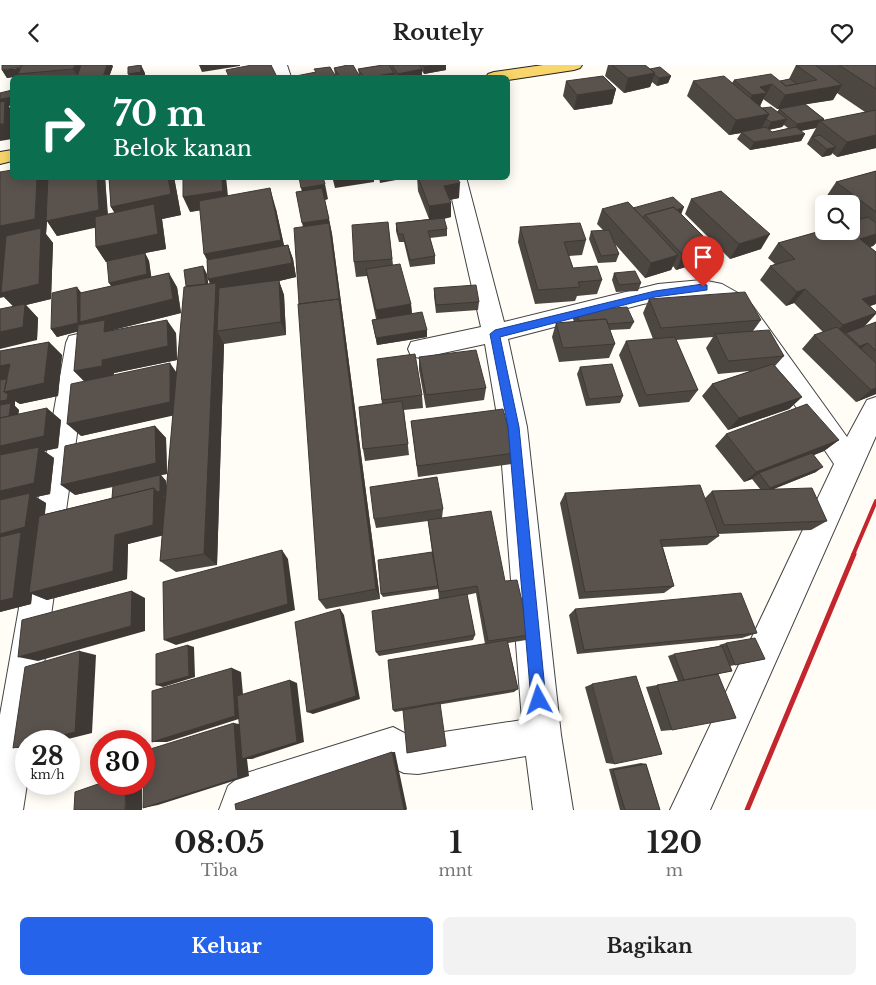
<!DOCTYPE html>
<html lang="id">
<style>
:root{--surface:#fff;--page:#f2f2f2;--text:#222;--muted:#767676;--accent:#2563eb}
body{margin:0;font-family:"Libre Baskerville",serif;background:var(--page);color:var(--text);height:100vh;display:flex;flex-direction:column;font-size:19px;white-space:nowrap}
*{box-sizing:border-box;margin:0}
p{font-size:16px;color:var(--muted)}
.icon{flex:none;width:28px;height:28px;fill:none;stroke:currentColor;stroke-width:2;stroke-linecap:round;stroke-linejoin:round}
.map{position:relative;height:745px;overflow:hidden}
.panel{display:flex;flex-direction:column;background:var(--surface);flex:1}
.panel>*{flex:none}
.guide{position:absolute;left:10px;top:10px;width:500px;height:105px;border-radius:8px;box-shadow:0 2px 12px #0003;background:#0b6e4f;color:#fff;overflow:hidden}
.fabs{position:absolute;left:815px;top:130px;display:grid;gap:10px}
.fabs a{display:grid;place-items:center;width:45px;height:45px;border-radius:8px;background:var(--surface);box-shadow:0 2px 12px #0003;font-size:25px}
.speed{position:absolute;left:15px;top:665px;display:flex;gap:10px;font-size:25px;font-weight:700;text-align:center}
.speed>*{display:grid;place-content:center;width:65px;height:65px;border-radius:50%;background:var(--surface);box-shadow:0 2px 12px #0003;line-height:1}
.speed small{font-size:12px;font-weight:400}
.speed .limit{border:8px solid #d22;background:#fff;color:#111}
.pin{position:absolute;display:grid;place-items:center;width:42px;height:42px;color:#fff;margin:-51px -21px;border-radius:50% 50% 50% 0;rotate:-45deg;box-shadow:0 0 5px #0007}
.pin .icon{rotate:45deg}
.me{position:absolute;width:55px;margin:-28px;rotate:355deg;stroke-linejoin:round;filter:drop-shadow(0 0 4px #0008)}
.turn{display:flex;align-items:center;gap:18px;height:105px;padding:0 20px;font-size:22px}
.turn .icon{width:65px;height:65px;stroke-width:2.5}
.turn b{display:block;font-size:35px;line-height:42px}
.eta{display:flex;justify-content:space-evenly;align-items:center;height:85px;text-align:center}
.eta b{font-size:30px;font-weight:700;line-height:35px}
.cta{display:flex;gap:10px;margin-top:auto;padding:10px 20px}
.cta a{flex:1;height:58px;border-radius:8px;background:var(--accent);color:#fff;font-size:20px;font-weight:700;line-height:58px;text-align:center}
.cta a+a{background:var(--page);color:var(--text)}
header{display:flex;justify-content:space-between;align-items:center;height:65px;padding:0 20px;background:var(--surface);font-size:22px;font-weight:700}
.map>svg:first-child{display:block}
</style>
<header><svg class="icon" aria-label="back" viewBox="0 0 24 24"><path d="M15 5l-7 7 7 7"/></svg>Routely<svg class="icon" aria-label="heart" viewBox="0 0 24 24"><path d="M12 20l-8-8c-3-5 5-10 8-4 3-6 11-1 8 4z"/></svg></header>
<div class="map">
<svg width="876" height="745" viewBox="0 0 876 745">
<rect width="100%" height="100%" fill="#fffdf5"/>
<g fill="none" stroke-linecap="round" stroke-linejoin="round">
<defs>
<path id="minor" d="M271,0H287L291,12H275Z
M447,112H466L504,257L658,219L702,215L722,219L738,228L752,240L847,372L867,335L876,332V371L710,745H670L834,399L736,252L722,240L708,232L687,231L643,239L508,274L527,362L561,670L573,745H533L526,691L418,709L404,708L389,701L268,739L261,745H219L228,721L243,709L393,662L410,671H418L522,655L499,362L485,279L420,293L411,291L408,284L411,277L420,275L481,262Z
M78,269L87,271L90,278L33,676H26L27,719L23,745H0V650L66,278L69,271Z"/>
<path id="major" d="M543,0H582L580,3L574,5L508,15V12H486L488,9L494,7Z
M12,85V96L0,99V87Z"/>
</defs>
<use href="#minor" stroke="#444" stroke-width="2"/>
<use href="#major" stroke="#222" stroke-width="2"/>
<use href="#minor" fill="#fff" fill-rule="evenodd"/>
<use href="#major" fill="#f9d66b" fill-rule="evenodd"/>
<path stroke="#c4262e" stroke-width="4" d="M853,490L876,436"/>
<path stroke="#c4262e" stroke-width="5" d="M747,745L854,489"/>
</g>
<path fill="#4d4742" fill-rule="evenodd" d="M383,0H446V5L424,9L422,6V12H396L394,11L395,12H336L335,10L334,3L359,10L358,4Z
M608,0H645L650,4L671,11L668,18L657,21L652,17L650,22L624,28L605,11Z
M796,0H876V83L837,92L832,88L831,90L822,92L807,79L816,63L801,66L805,69L801,76L750,85L737,74L741,68L729,70L687,31L693,16L732,18L734,15L780,16L789,14ZM837,28L865,47L824,56V54L805,39L833,35ZM763,34L777,44H779L777,47L762,43L760,42ZM784,60L788,63L772,67L769,65L782,62Z
M113,1L109,12H20L19,11L7,13L2,5Z
M566,16L616,24L612,39L574,45L563,31Z
M876,106V178L873,181L870,182L876,187V239L870,241L876,247V249L864,262L876,257V329L856,337L802,284L814,270L823,267L794,238L786,241L760,215L770,201L775,199L768,193L778,178L856,156L851,152V139H834L826,132L836,117Z
M12,112H46L48,114V112H105L108,149L115,148L111,142L109,112H174L181,150L162,154L166,184L145,188L149,196L151,212L177,222L181,248L113,265L176,268L177,295L114,308L113,310L176,308L186,221L207,209L208,219L210,218L208,214L207,195L200,145L190,147L228,131L276,144L284,180H288L293,194L296,212L279,216L284,230L286,270L224,279L217,500L176,507L160,496L162,470L128,479L127,514L47,535L32,529L31,539L0,547V286L49,277L62,290L58,331L20,339L15,336V341L19,345L18,349L61,355L58,383L44,386L54,393L50,429L36,432L46,438L45,449L112,433L113,422L75,430L155,361L166,373L167,409L161,410L166,416V428L173,350L81,371L84,316L74,306L78,266L57,272L51,264L82,228L111,221L107,197H106L96,182L95,162L57,171L47,156L46,169L53,178L51,234L26,240L38,253L37,275L13,241L4,232Z
M417,112H457L459,133L450,135L451,138V152L444,154L447,164V171L430,173L435,191V199L410,202L404,177H399L396,166V158L429,154L418,126Z
M302,126L328,134L325,135L332,169L380,534L326,544L319,535L299,239L303,162Z
M691,134L761,184L730,194L685,149Z
M633,143L681,149L705,196L676,205L673,201L671,205L645,213L614,178L619,189L616,197L598,198L589,174L591,166H604L597,159L602,144Z
M388,157L393,200L411,239L412,248L427,265V272L377,280L372,255L376,254L367,211L356,212L354,197Z
M520,162L586,175L582,190L569,191L573,203L602,215L597,229L577,231L575,236L535,239L518,177Z
M614,208L641,218L638,226L616,227L612,215Z
M434,223L479,237L478,245L436,248L434,231Z
M649,234L761,255L753,266L784,291L775,301L802,332L789,344L728,365L702,331L712,319L750,306L718,309L706,283L713,272L676,275L698,325L689,337L639,342L619,290L626,276L653,274L643,248Z
M575,246L634,257L630,264L610,265L615,279L609,293L559,297L552,272L556,258L574,257L573,254Z
M419,292L486,323L484,335L426,343L419,305Z
M377,294L422,330L423,343L404,345L409,390L365,396L363,384L382,339Z
M580,302L623,331L620,338L586,341L577,309Z
M411,356L515,388L512,399L418,412Z
M726,369L839,375L824,386L814,390L816,407L774,424L827,456L811,465L718,469L719,471L707,480L663,482L674,521L664,528L579,534L560,438L565,428L705,433L712,426L760,424L752,414L744,417L715,381Z
M443,444L442,453L505,516L530,570L526,575L508,578L518,624L514,627L395,647L393,645L485,579L476,528L467,530L475,570L473,575L379,591L376,587L439,534L438,523V524L383,532L381,529L432,487L429,464L428,456L376,463L374,454Z
M575,544L757,568L742,573L577,589L569,550Z
M726,578L765,594L730,601L732,606L718,609L672,665L661,666L646,622L657,620L678,616L668,591L674,589L720,581L719,580Z
M592,619L614,699L606,698L585,622Z
M641,698L646,699L660,745H620L609,704Z"/>
<path fill="#3f3936" d="M75,0H82L78,12L73,4Z
M107,0H112L113,1L109,12H104Z
M141,0L145,8V12H130L128,9Z
M199,0H240V1L202,7Z
M433,0H446V5L424,9V2Z
M25,2L18,9L19,11L7,13L2,5Z
M422,4V12H398V9Z
M394,8L395,12H370Z
M655,8L650,22L624,28L628,13Z
M671,11L668,18L657,21L659,13Z
M772,19L759,42L745,45L752,30L760,22Z
M842,20L833,35L777,44L785,30Z
M616,24L612,39L574,45L577,30Z
M12,32V40L9,41L12,47V74L0,76V34Z
M769,49L761,64L741,67V68L729,70L736,55Z
M787,54L782,62L767,65L771,57Z
M824,54L822,58L820,56L816,63L793,67L797,59Z
M805,69L801,76L750,85L754,77Z
M876,70V83L837,92L847,77Z
M836,82L831,90L822,92L827,84Z
M37,112H46L48,115L105,112L108,160L57,171L47,156L46,169L53,178L51,234L26,240L38,253L37,275L0,284V267L14,242L4,232L0,233V161Z
M168,112H174L181,150L162,154L166,184L145,188L149,196L152,216L114,225L109,218L145,188L106,197L96,182L123,162L111,142Z
M222,112H226L229,141L190,147L183,132Z
M353,112H374V117L335,123L333,115Z
M379,112H412L380,118Z
M460,118L459,133L443,136L444,121Z
M325,119L328,134L305,138L301,123Z
M270,123L276,144L287,195L214,209L204,189Z
M451,138V152L429,156V141Z
M684,142L681,150L647,153Z
M329,154L332,169L380,534L376,524L306,173L302,158Z
M770,169L761,184L730,194L739,179Z
M876,169V178L873,181L848,189L860,174Z
M288,180L293,194L296,212L279,216L284,230L286,270L281,257L217,266L224,279L217,500L204,489L215,229L208,214Z
M713,181L705,196L676,205L683,190Z
M678,190L671,205L645,213L651,198Z
M203,201L207,209L210,232L191,236Z
M169,208L177,222L181,248L113,265L116,269L84,265L57,272L51,264L77,222L83,230Z
M805,224L794,238L786,241L797,227Z
M876,230V239L849,248L862,234Z
M411,239L412,253L378,259L376,245Z
M876,248L863,262L830,273L843,260Z
M167,255L176,268L177,295L114,308L113,314L87,319L74,306L102,295Z
M427,265V272L377,280L376,273Z
M49,277L62,290L58,331L20,339L15,336V341L19,345L17,360L0,344V336L4,327L0,317V301Z
M868,278L860,285L853,288L860,281Z
M170,298L179,311L180,349L81,371L67,359Z
M876,323V329L856,337L871,325Z
M802,332L789,344L728,365L739,353Z
M47,343L61,355L58,383L44,386L54,393L50,429L36,432L46,438L42,471L34,474L38,476L115,470L154,423L160,410L75,430L61,420L155,361L166,373L167,409L161,410L166,416V431L163,432L165,433V470L128,479L127,514L47,535L32,529L31,539L0,547V381Z
M839,375L824,386L761,411L759,408L752,414L744,417L756,407Z
M823,402L816,407L763,428L770,423Z
M282,485L288,494L295,545L176,580L164,575Z
M132,526L145,533V566L38,596L18,592Z
M340,544L344,550L360,634L313,649L307,647Z
M188,580L194,582L195,612L163,622L156,620Z
M80,586L96,590L92,668L60,676H39Z
M232,603L241,607L245,652L167,677H152Z
M290,615L297,618L304,677L252,694H247L249,711L158,740L143,743L234,658L244,660Z
M26,680V683H13Z
M392,687H395L407,744L406,745H404Z
M126,719H142V745H125Z"/>
<path fill="#5a524d" stroke="#3f3936" d="M2,0H22L21,2L2,5Z
M22,0H75L73,4L18,9Z
M81,0H107L103,12H77Z
M141,0V7L128,9V2Z
M252,0H271L277,12H229L226,5Z
M348,0H353L360,12H340L334,3Z
M383,0H389L394,8L370,12H364L358,4Z
M392,0H419L422,4L398,9Z
M423,0H433L424,2Z
M612,0H645L655,8L628,13Z
M796,0H815L842,20L785,30L772,19L760,22L767,28L752,30L734,15L771,9L786,21L817,15Z
M839,0H876V24Z
M330,2L336,12H297L296,11L316,7L314,4Z
M660,2L671,11L659,13L654,9L655,8L650,4Z
M603,11L616,24L577,30L566,16Z
M724,11L769,49L736,55L693,16Z
M790,14L797,19L786,21L780,16Z
M12,25V32L0,34V28Z
M5,36L4,59H0V37Z
M805,39L824,54L797,59L779,44Z
M771,42L787,54L771,57L766,54L769,49L762,43Z
M876,45V70L847,77L820,56Z
M766,62L772,67L796,62L805,69L754,77L741,67Z
M820,70L836,82L827,84L812,72Z
M12,105V112H37L35,154L0,161V107Z
M876,106V147L836,117Z
M48,112H97L99,145L46,156Z
M109,112H168L171,129L111,142Z
M183,112H222L223,126L183,132Z
M299,112H323L325,119L301,123Z
M333,112H353L333,115Z
M418,112H457L460,118L444,121L451,138L429,141Z
M270,123L281,175L204,189L199,136Z
M322,123L329,154L302,158L296,127Z
M721,126L770,169L739,179L691,134Z
M673,132L684,142L676,145L674,142L645,150L643,153L633,143Z
M628,137L678,190L651,198L602,144Z
M154,139L158,169L96,182L95,152Z
M674,142L713,181L683,190L645,150Z
M868,152L876,158V169L860,174L876,187V230L862,234L876,247V248L843,260L805,224L797,227L770,201L795,194L778,178L824,165V166H851V157Z
M444,153L447,164L428,166L435,191L410,195L403,169H398L396,158Z
M388,157L392,194L354,197L352,160Z
M329,158L340,239L339,234L299,239L294,163Z
M580,158L586,175L564,177L573,203L597,201L602,215L578,217L580,222L538,225L520,162Z
M0,162H1L0,175Z
M41,163L39,219L1,228L6,171Z
M609,165L619,189L601,191L591,166Z
M288,180L292,198L208,214L207,195Z
M145,188L147,209L109,218L107,196Z
M400,199L411,239L376,245L366,204Z
M203,201L206,219L186,221L184,205Z
M635,206L641,218L619,220L614,208Z
M169,208L173,234L80,257V228Z
M279,215L281,257L217,266L219,223Z
M216,218L204,489L160,496L184,222Z
M476,220L479,237L436,240L434,223Z
M77,222L78,258L51,264L52,228Z
M745,227L761,255L661,263L649,234Z
M339,234L376,524L319,535L298,239Z
M25,239L23,262L0,267V244Z
M627,242L634,257L608,259L606,254L579,256L575,246Z
M422,247L427,265L376,273L372,255Z
M606,254L615,279L563,283L556,258Z
M105,255L104,267L167,255L168,281L102,295V301L74,306L78,260Z
M876,257V286L868,278L860,281L846,268Z
M837,262L876,298V323L871,325L814,270Z
M769,265L784,291L728,296L715,269Z
M675,272L698,325L646,330L626,276Z
M49,277L44,318L4,327L10,299L0,301V286Z
M476,285L486,323L426,330L419,292Z
M415,289L422,330L382,335L377,294Z
M170,298V337L67,359L71,319Z
M612,299L623,331L589,334L580,302Z
M773,299L802,332L739,353L712,319Z
M7,314L4,327L8,329L7,335L0,336V315Z
M402,336L408,379L363,384L359,342Z
M11,338L9,351L0,353V340Z
M807,339L839,375L756,407L726,369Z
M47,343L44,371L0,381V353Z
M503,344L515,388L417,401L411,356Z
M155,361L156,398L61,420L65,381Z
M39,382L34,418L0,426V390Z
M812,388L823,402L770,423L759,408Z
M160,410V426L157,427L154,423L112,433L113,421Z
M437,412L443,444L374,454L370,422Z
M700,420L719,471L660,475L674,521L585,527L565,428Z
M154,423L153,460L115,470L113,506L29,528L39,451Z
M812,423L827,456L724,460L712,426Z
M30,428L25,462L0,469V435Z
M491,446L505,516L517,515L530,570L488,576L477,521L439,527L428,455Z
M21,467L13,533L0,536V472Z
M282,485L288,539L164,575L163,517Z
M432,487L438,521L381,529L378,495Z
M132,526L131,561L18,592L22,555Z
M741,528L757,568L584,585L575,544Z
M467,529L475,570L376,587L372,546Z
M340,544L356,631L307,647L295,557Z
M755,573L765,594L735,600L726,578Z
M507,575L518,624L393,645L388,595Z
M188,580L189,611L156,620V589Z
M722,581L732,606L684,615L674,589Z
M80,586L75,667L39,676H26V680L13,683L25,602Z
M232,603L235,651L152,677V626Z
M718,609L736,653L672,665L657,620Z
M636,611L662,689L614,699L592,619Z
M290,615L297,677L242,694L237,631Z
M440,638L446,681L407,688L403,645Z
M234,658L238,713L143,743L144,686Z
M392,687L404,745H236L235,739Z
M646,699L660,745H625L613,705Z
M101,718L126,719L125,745H74L75,727Z"/>
<path fill="#2563eb" stroke="#184099" d="M703,219L707,220V225L655,232L500,272L519,362L546,635L544,640L539,642L533,640L531,635L508,362L490,269L495,265L655,226Z"/>
</svg>
<div class="fabs">
<a><svg class="icon" aria-label="search" viewBox="0 0 24 24"><circle cx="10" cy="10" r="6"/><path d="M15 15l6 6"/></svg></a>
</div>
<div class="speed"><div>28<small>km/h</small></div><div class="limit">30</div></div>
<div class="pin" style="left:703px;top:222px;background:#d93025"><svg class="icon" aria-label="arrive" viewBox="0 0 24 24"><path d="M6 21V4h12l-3 4 3 4H6"/></svg></div>
<svg class="me" style="left:539px;top:635px" viewBox="-20 -20 40 40"><path d="M0-17L14 15 0 8-14 15z" fill="#2563eb" stroke="#fff" stroke-width="4"/></svg>
<div class="guide">
<div class="turn"><svg class="icon" aria-label="right" viewBox="0 0 24 24"><path d="M7 20v-9h11M14 6l5 5-5 5"/></svg><div><b>70 m</b>Belok kanan</div></div>
</div>
</div>
<section class="panel">
<div class="eta">
<div><b>08:05</b><p>Tiba</p></div>
<div><b>1</b><p>mnt</p></div>
<div><b>120</b><p>m</p></div>
</div>
<div class="cta"><a>Keluar</a><a>Bagikan</a></div>
</section>
